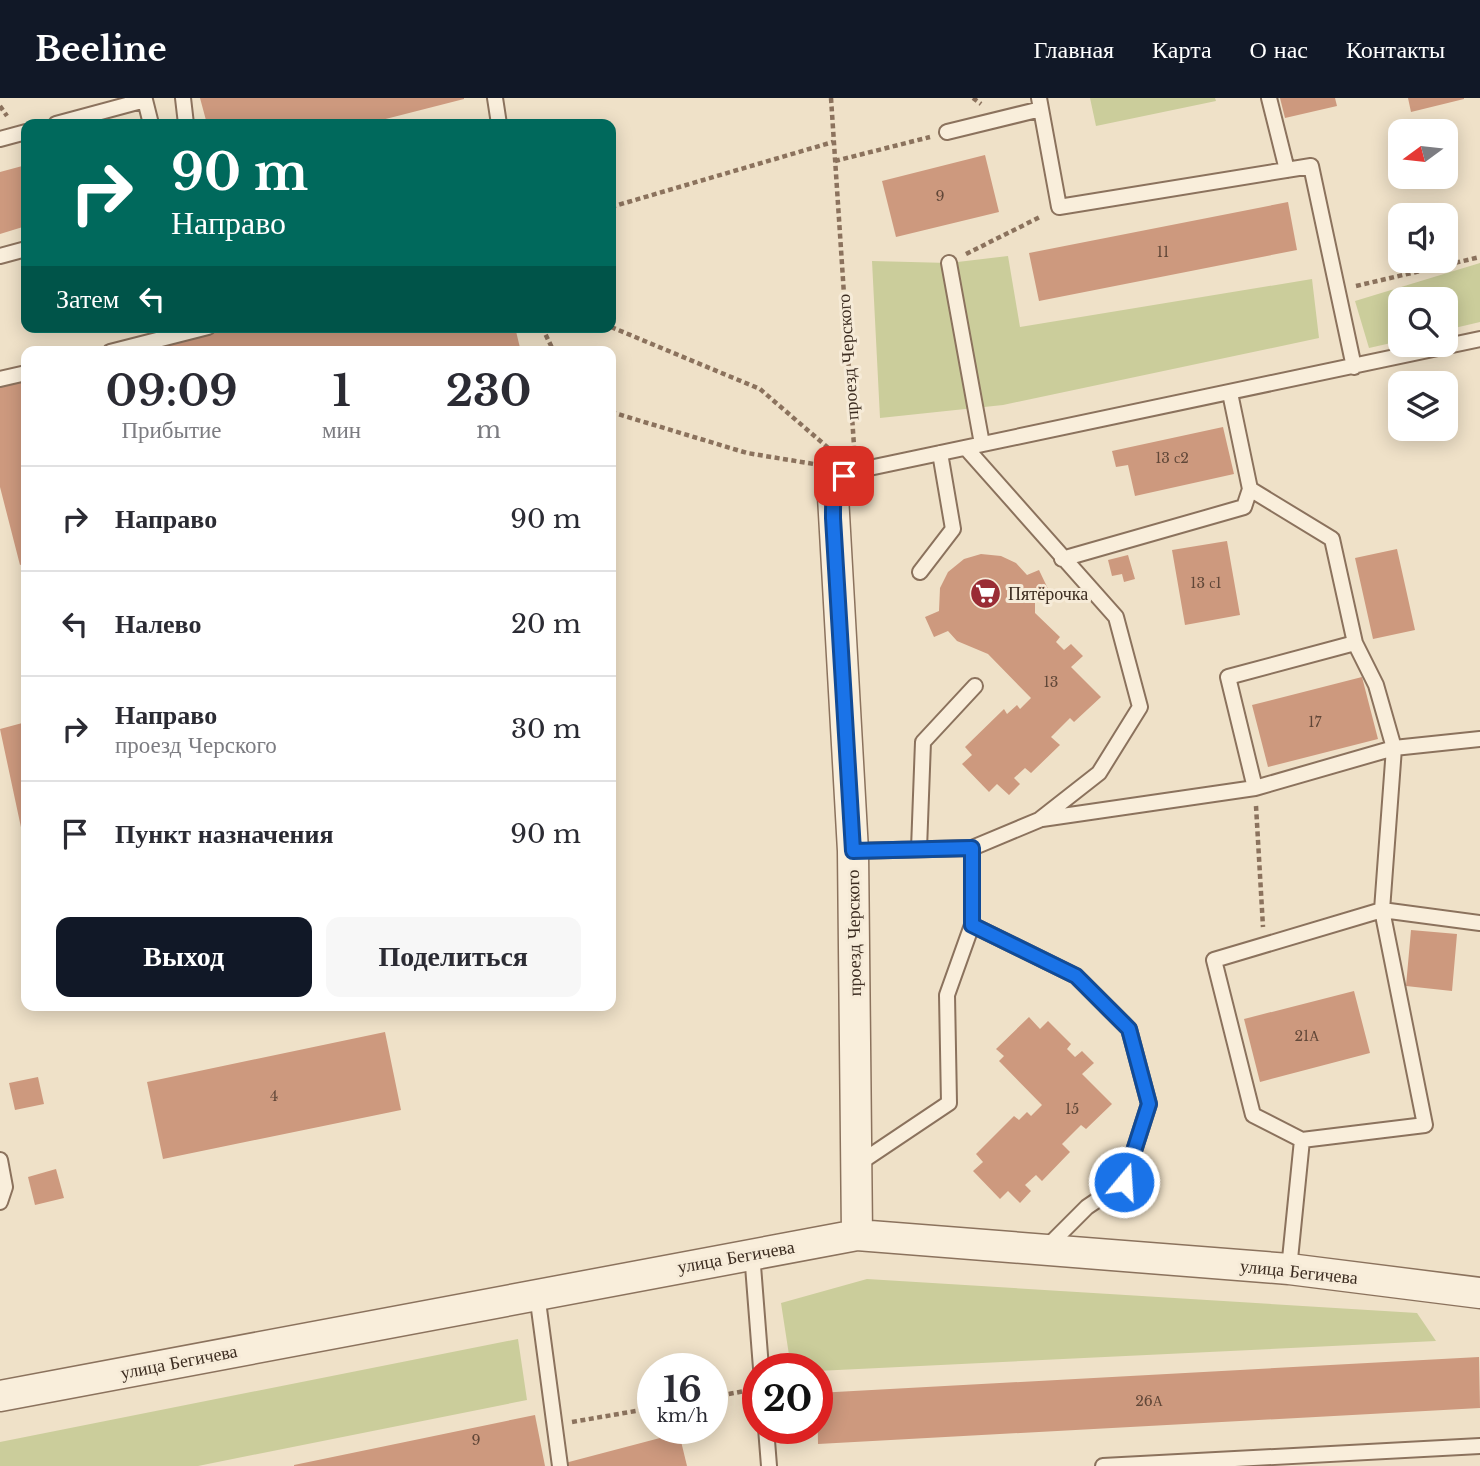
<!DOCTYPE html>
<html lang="ru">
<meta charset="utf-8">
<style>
:root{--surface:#fff;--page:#f7f7f7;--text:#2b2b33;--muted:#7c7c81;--line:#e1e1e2;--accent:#111827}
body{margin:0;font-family:"Libre Baskerville",serif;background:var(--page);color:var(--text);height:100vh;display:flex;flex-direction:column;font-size:26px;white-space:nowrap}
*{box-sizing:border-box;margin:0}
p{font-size:23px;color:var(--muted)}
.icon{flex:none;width:38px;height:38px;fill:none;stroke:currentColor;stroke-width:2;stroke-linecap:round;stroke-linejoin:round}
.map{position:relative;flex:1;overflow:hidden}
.sheet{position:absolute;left:21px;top:248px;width:595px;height:665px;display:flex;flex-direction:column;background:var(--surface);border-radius:14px;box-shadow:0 4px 18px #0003}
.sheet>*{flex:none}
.guide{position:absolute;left:21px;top:21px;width:595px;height:214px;border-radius:14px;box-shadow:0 4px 18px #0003;background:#00695c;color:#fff;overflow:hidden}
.needle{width:46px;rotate:255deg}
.buttons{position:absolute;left:1388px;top:21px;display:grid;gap:14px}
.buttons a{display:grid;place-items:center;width:70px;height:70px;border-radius:14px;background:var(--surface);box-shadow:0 4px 18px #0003;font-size:35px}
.speed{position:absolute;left:637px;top:1255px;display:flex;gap:14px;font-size:35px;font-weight:700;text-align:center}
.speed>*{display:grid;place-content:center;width:91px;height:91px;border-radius:50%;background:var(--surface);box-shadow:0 4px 18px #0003;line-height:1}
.speed small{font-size:18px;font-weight:400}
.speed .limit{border:10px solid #d22;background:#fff;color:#111}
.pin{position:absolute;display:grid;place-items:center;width:60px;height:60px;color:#fff;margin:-30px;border-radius:14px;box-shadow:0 4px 10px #0006}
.me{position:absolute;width:77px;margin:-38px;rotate:18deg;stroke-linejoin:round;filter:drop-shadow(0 0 5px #0008)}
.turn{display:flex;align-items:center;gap:24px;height:147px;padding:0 35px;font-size:32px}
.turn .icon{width:91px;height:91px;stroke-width:2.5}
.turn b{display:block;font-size:49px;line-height:60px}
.then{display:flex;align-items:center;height:66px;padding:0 35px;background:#0003;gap:14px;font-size:26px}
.eta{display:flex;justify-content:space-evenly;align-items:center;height:119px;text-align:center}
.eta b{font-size:42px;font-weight:700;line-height:49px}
.button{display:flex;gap:14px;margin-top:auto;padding:14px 35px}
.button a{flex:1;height:80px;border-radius:14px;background:var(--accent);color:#fff;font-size:28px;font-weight:700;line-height:80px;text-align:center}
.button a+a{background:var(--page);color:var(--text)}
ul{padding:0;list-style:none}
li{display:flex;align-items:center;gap:21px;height:105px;padding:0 35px;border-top:2px solid var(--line)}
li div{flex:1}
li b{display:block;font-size:26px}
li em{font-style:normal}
header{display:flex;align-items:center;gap:42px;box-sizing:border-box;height:98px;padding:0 35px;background:var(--accent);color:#fff}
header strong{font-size:33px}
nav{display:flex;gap:38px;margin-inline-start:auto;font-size:24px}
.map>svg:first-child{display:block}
</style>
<header>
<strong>Beeline</strong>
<nav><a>Главная</a><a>Карта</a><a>О нас</a><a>Контакты</a></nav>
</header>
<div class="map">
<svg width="1480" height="1368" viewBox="0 0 1480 1368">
<rect width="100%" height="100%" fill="#efe1c8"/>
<path fill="#cbcd9b" d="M1090,0H1215L1216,3L1096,28Z
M1008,158L1020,229L1312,181L1319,240L1003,307L880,320L872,163L949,165Z
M1480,165V224L1446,232V201H1400V243L1369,250L1355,203Z
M867,1181L1417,1215L1436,1243L817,1273V1270H791L781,1205Z
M518,1241L527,1302L198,1368H0V1344Z"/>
<path fill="#cd997e" d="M200,0H464V1L366,26H207Z
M1280,0H1335L1337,8L1285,20Z
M1408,0H1464V1L1411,14Z
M985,57L999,114L896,139L882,83Z
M26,67V128L0,136V74Z
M1288,104L1297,152L1039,203L1029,155Z
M233,229H515L521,254H139Z
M26,281V465L20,467L0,389V288Z
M1223,329L1234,376L1135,398L1128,367L1116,369L1112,353Z
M1227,443L1240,517L1185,527L1172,452Z
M1397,451L1415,532L1373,541L1355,460Z
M981,456L1001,458L1016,465L1027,477L1039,472L1049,493L1035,499V515L1060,539L1056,544L1064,552L1071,546L1083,558L1071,569L1101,599L1074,624L1070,620L1051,639L1060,647L1031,675L1025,670L1014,680L1020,686L1009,697L997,686L989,694L962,666L972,657L965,649L1004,611L1007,616L1017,607L1020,611L1031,600L988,556L957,543L948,533L934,539L925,519L939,513L940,490L948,474L964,461Z
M1128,457L1135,481L1124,484L1122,476L1112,478L1108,462Z
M1362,579L1378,641L1268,669L1252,607Z
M26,624V747L25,748L0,631Z
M1411,832L1457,836L1452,893L1406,888Z
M1354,893L1370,955L1260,984L1244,921Z
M1029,919L1040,931L1048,923L1071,946L1067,951L1075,959L1082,953L1094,965L1082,976L1112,1006L1086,1031L1081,1027L1062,1046L1070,1054L1042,1083L1036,1077L1025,1087L1031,1093L1020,1105L1008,1093L1000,1101L973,1073L983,1064L976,1056L1014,1018L1019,1022L1027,1014L1031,1018L1042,1007L999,963L1004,958L996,951Z
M385,934L401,1012L163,1061L147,984Z
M38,979L44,1006L15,1012L9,985Z
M56,1071L64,1100L35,1107L28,1079Z
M1479,1259L1480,1310L818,1346L817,1295Z
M535,1317L545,1368H294V1367Z
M679,1335L687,1368H566L565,1365Z"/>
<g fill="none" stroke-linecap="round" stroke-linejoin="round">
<defs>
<path id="lane" d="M183,0L186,26
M495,0L499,26
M1039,0L1059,109L1311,68L1354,269
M1269,0L1287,72
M56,26L145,2L151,26
M947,34L1041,11
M0,41L26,34
M0,158L26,151
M949,165L982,346
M110,254L208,229
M0,281L26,275
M1230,295L1250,391L1332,441L1355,545L1376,587L1394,650L1382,812L1480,825
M855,373L1480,241
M1062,461L1244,409L1250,391
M920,474L953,431L940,355
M1255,690L1228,579L1355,545
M1042,721L1255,690L1394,650L1480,641
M972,750V827L1076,878L1129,931L1149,1006L1124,1084L1087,1109L1045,1151
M919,751L923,644L975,588
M853,753L972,750L1039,722L1099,675L1140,609L1116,519L966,350
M0,1062L5,1089L0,1104
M858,1066L949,1005L947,897L972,827
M752,1155L761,1270
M1289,1171L1302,1042L1425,1027L1382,812L1214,862L1253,1017L1302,1042
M537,1196L560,1368
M766,1330L769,1368
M1103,1368L1480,1348"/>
<path id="street" d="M855,373C842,379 838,384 833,398L853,753L857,1137
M0,1298L857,1137L1289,1171L1480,1195"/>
</defs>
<use href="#lane" stroke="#8b725d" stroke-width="18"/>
<use href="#street" stroke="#8b725d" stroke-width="33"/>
<path stroke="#8b725d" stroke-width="4.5" stroke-dasharray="5 3.5" stroke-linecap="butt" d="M831,0L854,348
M973,0L981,6
M0,8L7,18
M835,63L930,39
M611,109L833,44
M966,156L1042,118
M1356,188L1480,159
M542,229L554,254
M611,229L760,291L833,354
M611,314L747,355L820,367
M1256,708L1263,829
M712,1299L756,1291
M572,1324L653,1310"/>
<use href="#lane" stroke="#f9eedb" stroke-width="14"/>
<use href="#street" stroke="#f9eedb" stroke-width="30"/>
</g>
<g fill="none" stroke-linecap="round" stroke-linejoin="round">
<defs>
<path id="route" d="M844,378C832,390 833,404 833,420L853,753L972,750V827L1076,878L1129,931L1149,1006L1124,1084"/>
</defs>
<use href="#route" stroke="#114b97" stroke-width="18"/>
<use href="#route" stroke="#1a73e8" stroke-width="12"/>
</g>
<defs>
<symbol id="supermarket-disc" viewBox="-11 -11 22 22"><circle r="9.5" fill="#9a2c35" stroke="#f6ebd8"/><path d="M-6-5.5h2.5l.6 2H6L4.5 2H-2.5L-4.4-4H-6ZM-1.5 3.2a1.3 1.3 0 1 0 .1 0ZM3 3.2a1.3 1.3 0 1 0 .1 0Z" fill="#fff"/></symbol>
</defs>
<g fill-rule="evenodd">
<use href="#supermarket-disc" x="968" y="478" width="35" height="35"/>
</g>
<g text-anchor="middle" stroke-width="6" stroke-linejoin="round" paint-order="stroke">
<g font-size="14" fill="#604738">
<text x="940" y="103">9</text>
<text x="1163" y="159">11</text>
<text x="1172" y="365">13 с2</text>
<text x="1206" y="490">13 с1</text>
<text x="1051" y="589">13</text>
<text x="1315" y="629">17</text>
<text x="1307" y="943">21А</text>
<text x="274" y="1003">4</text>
<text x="1072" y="1016">15</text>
<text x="1149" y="1308">26А</text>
<text x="476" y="1347">9</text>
</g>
<g font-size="18" fill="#3c2c20" stroke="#f6ebd8">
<text transform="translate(848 259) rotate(-94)" y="6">проезд Черского</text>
<text transform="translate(854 835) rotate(-91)" y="6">проезд Черского</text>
<text transform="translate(736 1159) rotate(-10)" y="6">улица Бегичева</text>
<text transform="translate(1299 1174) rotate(6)" y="6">улица Бегичева</text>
<text transform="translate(179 1264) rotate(-11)" y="6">улица Бегичева</text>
</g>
<g font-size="18" fill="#3c2c20" stroke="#f6ebd8" text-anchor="start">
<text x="1008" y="502">Пятёрочка</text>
</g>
</g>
</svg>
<div class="buttons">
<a><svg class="needle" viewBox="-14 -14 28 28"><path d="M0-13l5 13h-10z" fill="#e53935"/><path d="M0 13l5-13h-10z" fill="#7c7c81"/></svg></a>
<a><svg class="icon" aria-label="sound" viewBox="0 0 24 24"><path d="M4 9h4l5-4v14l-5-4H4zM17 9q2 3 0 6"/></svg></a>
<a><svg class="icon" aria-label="search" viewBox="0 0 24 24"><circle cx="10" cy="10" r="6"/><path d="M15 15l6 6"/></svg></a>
<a><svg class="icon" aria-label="layers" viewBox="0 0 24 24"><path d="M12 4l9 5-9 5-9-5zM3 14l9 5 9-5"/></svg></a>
</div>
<div class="speed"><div>16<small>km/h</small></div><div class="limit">20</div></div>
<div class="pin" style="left:844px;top:378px;background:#d93025"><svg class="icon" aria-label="arrive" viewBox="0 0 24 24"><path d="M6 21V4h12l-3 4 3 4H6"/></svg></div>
<svg class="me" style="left:1124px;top:1084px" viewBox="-20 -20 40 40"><circle r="17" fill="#1a73e8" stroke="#fff" stroke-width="3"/><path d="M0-11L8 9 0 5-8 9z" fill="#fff"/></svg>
<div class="guide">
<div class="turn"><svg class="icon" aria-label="right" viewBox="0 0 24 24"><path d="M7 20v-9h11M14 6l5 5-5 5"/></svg><div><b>90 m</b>Направо</div></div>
<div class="then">Затем<svg class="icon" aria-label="left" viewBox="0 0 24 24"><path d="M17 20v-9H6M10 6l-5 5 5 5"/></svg></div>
</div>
<section class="sheet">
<div class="eta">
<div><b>09:09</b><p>Прибытие</p></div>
<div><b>1</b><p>мин</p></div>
<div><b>230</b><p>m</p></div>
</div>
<ul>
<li><svg class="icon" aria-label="right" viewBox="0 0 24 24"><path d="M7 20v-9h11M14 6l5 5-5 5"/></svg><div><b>Направо</b></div><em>90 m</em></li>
<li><svg class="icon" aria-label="left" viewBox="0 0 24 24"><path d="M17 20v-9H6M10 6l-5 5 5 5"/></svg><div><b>Налево</b></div><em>20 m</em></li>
<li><svg class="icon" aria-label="right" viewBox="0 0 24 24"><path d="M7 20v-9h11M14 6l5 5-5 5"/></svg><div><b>Направо</b><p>проезд Черского</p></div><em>30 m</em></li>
<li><svg class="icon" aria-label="arrive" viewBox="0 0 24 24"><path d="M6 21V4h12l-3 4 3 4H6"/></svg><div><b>Пункт назначения</b></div><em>90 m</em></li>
</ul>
<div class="button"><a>Выход</a><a>Поделиться</a></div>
</section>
</div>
